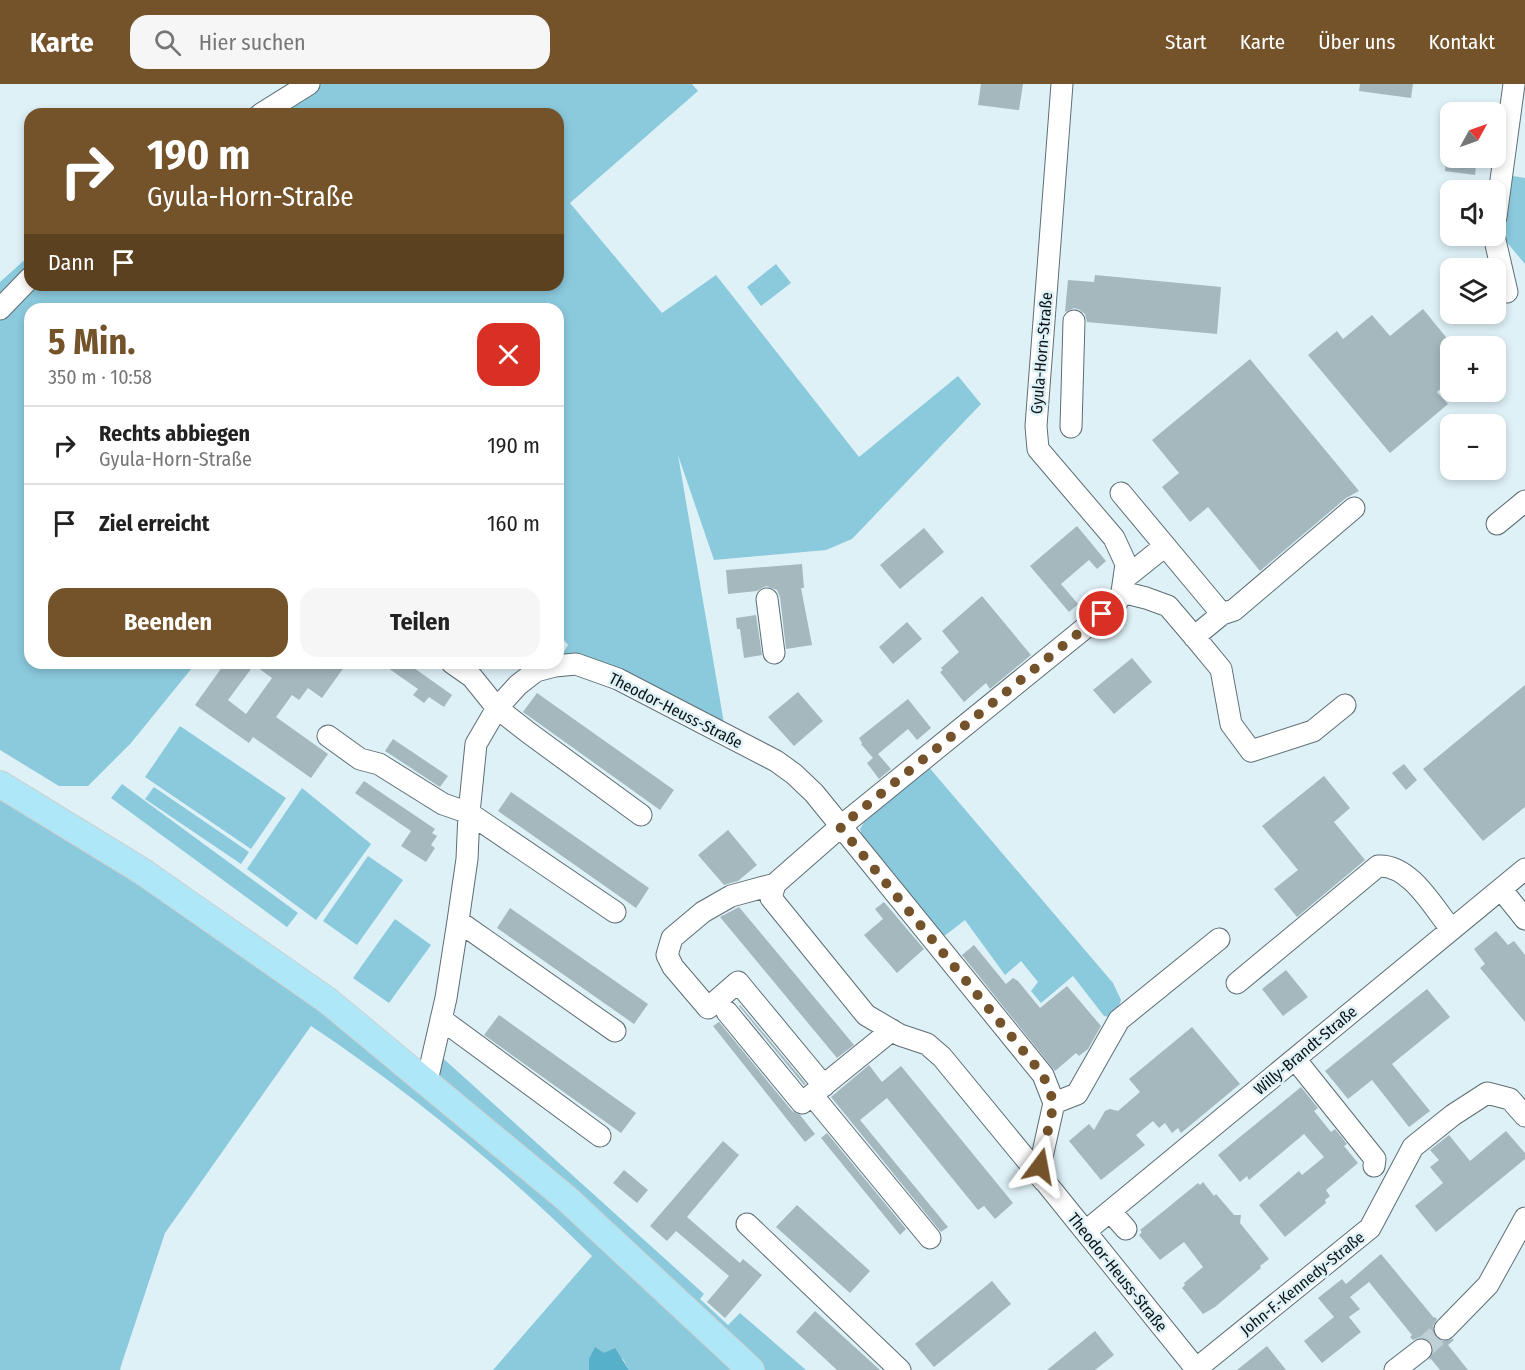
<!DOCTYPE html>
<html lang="de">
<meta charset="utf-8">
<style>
:root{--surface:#fff;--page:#f6f6f6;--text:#222;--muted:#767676;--line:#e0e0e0;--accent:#74522a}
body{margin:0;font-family:"Fira Sans Condensed",sans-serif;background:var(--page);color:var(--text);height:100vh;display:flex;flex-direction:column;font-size:22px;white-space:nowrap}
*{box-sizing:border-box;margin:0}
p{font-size:20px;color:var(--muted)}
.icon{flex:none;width:33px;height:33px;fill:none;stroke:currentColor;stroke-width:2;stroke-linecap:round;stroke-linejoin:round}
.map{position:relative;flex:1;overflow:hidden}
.sheet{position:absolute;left:24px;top:219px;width:540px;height:366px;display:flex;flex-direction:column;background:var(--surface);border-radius:18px;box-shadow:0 3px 9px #0003}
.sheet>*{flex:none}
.banner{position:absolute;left:24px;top:24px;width:540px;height:183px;border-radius:18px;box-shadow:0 3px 9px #0003;background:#74522a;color:#fff;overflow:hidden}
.needle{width:39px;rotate:50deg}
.buttons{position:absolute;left:1440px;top:18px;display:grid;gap:12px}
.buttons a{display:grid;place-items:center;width:66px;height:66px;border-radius:12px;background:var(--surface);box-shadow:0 3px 9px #0003;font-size:30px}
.pin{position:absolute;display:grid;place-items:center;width:51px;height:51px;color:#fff;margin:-26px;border:3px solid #fff;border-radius:50%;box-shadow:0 2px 6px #0007}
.me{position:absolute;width:66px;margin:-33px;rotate:13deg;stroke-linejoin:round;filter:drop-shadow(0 0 4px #0008)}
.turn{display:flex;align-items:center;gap:21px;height:126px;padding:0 24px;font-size:27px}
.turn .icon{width:78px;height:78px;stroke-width:2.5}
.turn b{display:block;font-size:42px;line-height:51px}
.then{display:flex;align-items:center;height:57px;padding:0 24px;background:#0003;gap:12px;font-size:22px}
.round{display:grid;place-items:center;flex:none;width:63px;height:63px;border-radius:18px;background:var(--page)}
.summary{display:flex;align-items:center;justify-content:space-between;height:102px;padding:0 24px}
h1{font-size:36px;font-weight:700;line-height:45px;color:var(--accent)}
.primary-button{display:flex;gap:12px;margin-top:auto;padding:12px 24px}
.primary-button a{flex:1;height:69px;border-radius:18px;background:var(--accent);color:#fff;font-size:24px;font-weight:700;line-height:69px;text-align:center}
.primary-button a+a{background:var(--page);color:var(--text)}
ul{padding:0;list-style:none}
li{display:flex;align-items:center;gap:18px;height:78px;padding:0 24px;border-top:2px solid var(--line)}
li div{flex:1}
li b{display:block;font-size:22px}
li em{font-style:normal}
header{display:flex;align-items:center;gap:36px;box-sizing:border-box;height:84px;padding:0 30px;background:var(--accent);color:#fff}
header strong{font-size:28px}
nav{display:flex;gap:33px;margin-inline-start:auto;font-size:21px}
.search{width:420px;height:54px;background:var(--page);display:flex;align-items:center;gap:15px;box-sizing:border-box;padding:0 21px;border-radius:18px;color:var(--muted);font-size:22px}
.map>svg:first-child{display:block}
</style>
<header>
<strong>Karte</strong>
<div class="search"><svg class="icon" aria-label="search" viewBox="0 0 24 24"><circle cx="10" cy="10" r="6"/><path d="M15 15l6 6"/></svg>Hier suchen</div>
<nav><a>Start</a><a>Karte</a><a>Über uns</a><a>Kontakt</a></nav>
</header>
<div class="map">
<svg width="1525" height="1286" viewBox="0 0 1525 1286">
<rect width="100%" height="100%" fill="#def1f7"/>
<path fill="#8bc9dd" d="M287,0H692L698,7L570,119L662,229L716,191L859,373L958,292L981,320L852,455L826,466L714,476L678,371L726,651L558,577L568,561L558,549V225H30V579H196L131,659L88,702H59L0,666V198L30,171V201H558V30H240Z
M1502,90L1525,94V180L1499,149L1496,133Z
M776,180L791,199L761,222L747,203Z
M180,642L286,714L251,765L145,693Z
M927,681L1113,899L1121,916L1115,934L1104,932L1073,892L1041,919L1031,907L1038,898L1021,877L1005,891L965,836L943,853L864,758L860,745L867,733Z
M0,700L426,997L435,967L704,1210L700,1215L728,1241L740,1229L806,1286H629L623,1275L604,1269L589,1275V1286H493L592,1172C506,1087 412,1009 311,942L165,1149L120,1285L121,1286H0Z
M122,700L298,829L287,843L111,714Z
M154,703L249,768L241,780L145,715Z
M302,704L371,760L316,836L247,785Z
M368,772L403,796L357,861L323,837Z
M395,835L431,861L389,919L353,894Z"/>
<path fill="#57b0c9" d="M595,1263L604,1269L615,1264L629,1286H589V1275Z"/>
<path fill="#a5b8be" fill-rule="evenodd" d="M981,0H1023L1019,26L978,21Z
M1360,0H1413L1411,14L1359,7Z
M1446,74H1477L1475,91L1445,87Z
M1095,191L1221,203L1217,250L1087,238L1085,230L1080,226L1074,224L1065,228L1068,196L1094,198Z
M1423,225L1450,258V296L1437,308L1448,320L1390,369L1308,271L1337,247L1343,255L1372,231L1390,252Z
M1250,275L1359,407L1346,414L1260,487L1208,423L1190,438L1162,403L1179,389L1152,356Z
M1077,442L1106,477L1097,485L1089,476L1061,500L1078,520L1069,528L1030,482Z
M924,444L944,468L900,505L880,481Z
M802,480L804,504H801L812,561L786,565L780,513L777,506L766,502L757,507L728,510L726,486Z
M982,512L1031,571L990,605L986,599L964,618L940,588L943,586L941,584L959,568L942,547Z
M756,531L762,571L744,574L740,545H737L736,534Z
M907,538L922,555L893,580L879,563Z
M1132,574L1152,598L1114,630L1093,606Z
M225,579H274L282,585L287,579H347L322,614L308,604L299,616L292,611L276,633L328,670L311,694L253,653L249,659L195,621ZM254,581L272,594L246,630L228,616Z
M381,579H407L452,611L444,623L429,613L424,619L413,611L418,605Z
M1525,601V723L1483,757L1423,685Z
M798,608L823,637L794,662L768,633Z
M537,609L674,706L660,726L523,628Z
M908,615L931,644L917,656L908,645L878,670L891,685L879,695L867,679L873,674L861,660L862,659L859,654Z
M393,655L448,692L440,703L385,667Z
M1404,680L1417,696L1406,706L1392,689Z
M1324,692L1350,724L1334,738L1365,776L1297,833L1274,805L1298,786L1262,742Z
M364,697L435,745L432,749L437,752L431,761L435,764L426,778L401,762L411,747L355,709Z
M511,708L649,804L636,824L498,727Z
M728,746L757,781L738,797L724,801L698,771Z
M884,818L924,865L897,889L864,851L883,835L875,825Z
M739,823L854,961L837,974L720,833Z
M510,824L648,920L634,940L497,844Z
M1496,847L1508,861L1514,857L1525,871V938L1480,884L1485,880L1474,865Z
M974,861L1006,900L1013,894L1018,897L1040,924L1067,902L1101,942L1088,965L1079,972L1076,969L1055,987L962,871Z
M1286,886L1308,913L1283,932L1262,905Z
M1427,905L1450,933L1392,980L1430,1027L1409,1043L1372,996L1348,1015L1325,987Z
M740,921L806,1000L804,1001L739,922Z
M499,931L636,1029L621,1049L484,951Z
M719,938L792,1027L800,1031L815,1050L805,1058L713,942Z
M1192,943L1240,1000L1181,1049L1178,1044L1172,1049L1165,1039L1159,1044L1153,1037L1136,1051L1145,1061L1101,1096L1069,1057L1089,1040L1094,1046L1105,1027L1110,1025L1118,1027L1140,1008L1129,995Z
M869,981L882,998L901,982L1013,1119L995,1135L984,1122L978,1126L887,1014L860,1036L948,1143L941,1148L831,1013Z
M1301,1003L1318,1024L1314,1027L1331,1048L1335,1045L1347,1060L1344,1062L1358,1079L1326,1106L1330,1112L1325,1116L1326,1119L1285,1153L1259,1121L1299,1087L1302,1091L1324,1073L1304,1050L1249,1096L1247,1092L1240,1098L1218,1071Z
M1506,1047L1525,1069V1075L1436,1148L1415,1122L1443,1099L1430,1083L1439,1076L1430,1066L1449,1051L1470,1077Z
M827,1049L906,1145L900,1151L821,1054Z
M723,1057L739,1071L687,1133L740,1179L743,1175L762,1191L725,1234L707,1218L729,1192L676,1147L667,1157L650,1142Z
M624,1086L648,1106L637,1119L613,1099Z
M1203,1098L1214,1112L1216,1110L1234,1131H1241L1240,1139L1269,1175L1260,1182L1261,1184L1215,1223L1203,1230L1182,1204L1185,1201L1184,1199L1203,1183L1184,1158L1160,1176L1139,1151L1142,1148L1140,1146L1160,1130L1198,1099L1200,1101Z
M797,1121L870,1187L850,1209L776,1143Z
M1381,1170L1434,1234L1435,1233L1437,1235L1433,1242L1436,1254L1442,1257L1453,1255L1454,1256L1448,1261L1468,1286H1440L1431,1275L1429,1276L1434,1265L1431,1258L1420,1253L1413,1256L1410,1253L1412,1251L1369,1198L1350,1213L1360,1225L1349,1233L1361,1248L1322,1279L1304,1257L1334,1233L1318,1214L1342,1195L1346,1200Z
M992,1197L1011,1220L934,1283L915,1260Z
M815,1227L880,1286H837L796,1248Z
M1095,1247L1114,1271L1095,1286H1047Z
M1267,1262L1286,1286H1237Z"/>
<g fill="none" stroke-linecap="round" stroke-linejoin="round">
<path stroke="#bed0d5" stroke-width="21" stroke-dasharray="21 10" stroke-linecap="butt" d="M1421,1266L1445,1245"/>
<defs>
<path id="minor" d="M261,30L309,0
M1496,133L1514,0
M1494,152L1507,208
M0,225L30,194
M1071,343L1074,237
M1121,409L1222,530
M1497,440L1525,417
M1125,494L1165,462
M1122,508L1146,514L1168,522L1197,556L1221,585L1231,640L1251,667L1313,647L1345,621
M767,515L774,569
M1194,553L1222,530L1234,526L1354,424
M452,579L472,593L497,624L529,649L641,731
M328,652L360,675L379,680L443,720L469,729L615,828
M775,800L771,814L866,931L900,951L927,960L942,973L1044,1097
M1501,805L1525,835
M458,837L615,947
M1237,899L1378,782C1410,780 1433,823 1451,845
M727,928L802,1019L892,946
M441,935L600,1052
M1295,975L1375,1075L1374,1082
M427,997L446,914L458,837L467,775L469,729L476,660L497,624L518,601L536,587L555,582L576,580L618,595L776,677L794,690L814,709L1043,991L1054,1019L1040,1082L1047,1100L1197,1286
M824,1002L738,898L708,924L673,883L667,871L672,854L703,828L731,812L775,800L840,743L1117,518L1122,508L1126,480L1114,454L1038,365L1036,342L1062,0
M812,1011L930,1154
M1054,1019L1077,1010L1119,936L1219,855
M1110,1127L1126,1145
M747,1140L900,1286
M1086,1147L1525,785
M1445,1245L1488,1201L1525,1134
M1196,1285L1370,1144L1413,1063L1453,1031L1487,1009L1510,1015L1525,1032
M1395,1286L1421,1266"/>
<path id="major" d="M0,700L142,787L327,916L566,1114L751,1286"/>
</defs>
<use href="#minor" stroke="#5d6e74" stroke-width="23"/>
<use href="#major" stroke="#ced0d0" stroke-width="28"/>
<use href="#minor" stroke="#fff" stroke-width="21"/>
<use href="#major" stroke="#aee8f8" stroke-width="26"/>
</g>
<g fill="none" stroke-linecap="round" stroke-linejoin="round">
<path stroke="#74522a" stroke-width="10" stroke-dasharray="0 18" d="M1040,1082L1054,1019L1043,991L840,743L1102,530"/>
</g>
<g text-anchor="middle" stroke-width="5" stroke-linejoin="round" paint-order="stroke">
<g font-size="16" fill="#0c1315" stroke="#def1f7">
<text transform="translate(1041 269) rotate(-85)" y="6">Gyula-Horn-Straße</text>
<text transform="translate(676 626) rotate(27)" y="6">Theodor-Heuss-Straße</text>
<text transform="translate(1305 966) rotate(-40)" y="6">Willy-Brandt-Straße</text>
<text transform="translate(1118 1188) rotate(51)" y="6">Theodor-Heuss-Straße</text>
<text transform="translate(1302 1199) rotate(-39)" y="6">John-F.-Kennedy-Straße</text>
</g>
</g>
</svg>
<div class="buttons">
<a><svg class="needle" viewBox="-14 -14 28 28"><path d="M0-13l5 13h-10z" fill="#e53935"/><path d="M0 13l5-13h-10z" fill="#767676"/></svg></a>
<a><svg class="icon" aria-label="sound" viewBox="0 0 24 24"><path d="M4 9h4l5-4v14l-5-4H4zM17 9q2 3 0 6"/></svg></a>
<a><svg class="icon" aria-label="layers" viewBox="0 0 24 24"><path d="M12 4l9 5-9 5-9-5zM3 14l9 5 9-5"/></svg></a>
<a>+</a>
<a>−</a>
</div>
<div class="pin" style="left:1102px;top:530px;background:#d93025"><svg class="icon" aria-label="arrive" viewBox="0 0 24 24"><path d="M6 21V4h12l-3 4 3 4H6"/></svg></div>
<svg class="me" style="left:1040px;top:1082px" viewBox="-20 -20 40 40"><path d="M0-17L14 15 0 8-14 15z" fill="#74522a" stroke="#fff" stroke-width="4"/></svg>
<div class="banner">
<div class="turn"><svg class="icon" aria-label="right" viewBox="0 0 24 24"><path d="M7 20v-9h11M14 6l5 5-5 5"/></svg><div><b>190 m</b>Gyula-Horn-Straße</div></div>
<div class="then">Dann<svg class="icon" aria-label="arrive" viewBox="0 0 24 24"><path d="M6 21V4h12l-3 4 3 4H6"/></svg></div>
</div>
<section class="sheet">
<div class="summary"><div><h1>5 Min.</h1><p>350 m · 10:58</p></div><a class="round" style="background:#d93025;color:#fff"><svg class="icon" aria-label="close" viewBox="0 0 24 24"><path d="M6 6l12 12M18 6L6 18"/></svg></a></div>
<ul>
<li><svg class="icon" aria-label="right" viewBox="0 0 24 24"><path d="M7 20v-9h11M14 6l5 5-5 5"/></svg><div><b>Rechts abbiegen</b><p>Gyula-Horn-Straße</p></div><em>190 m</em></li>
<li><svg class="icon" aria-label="arrive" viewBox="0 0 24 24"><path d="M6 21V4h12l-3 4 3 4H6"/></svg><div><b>Ziel erreicht</b></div><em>160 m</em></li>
</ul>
<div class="primary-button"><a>Beenden</a><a>Teilen</a></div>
</section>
</div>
